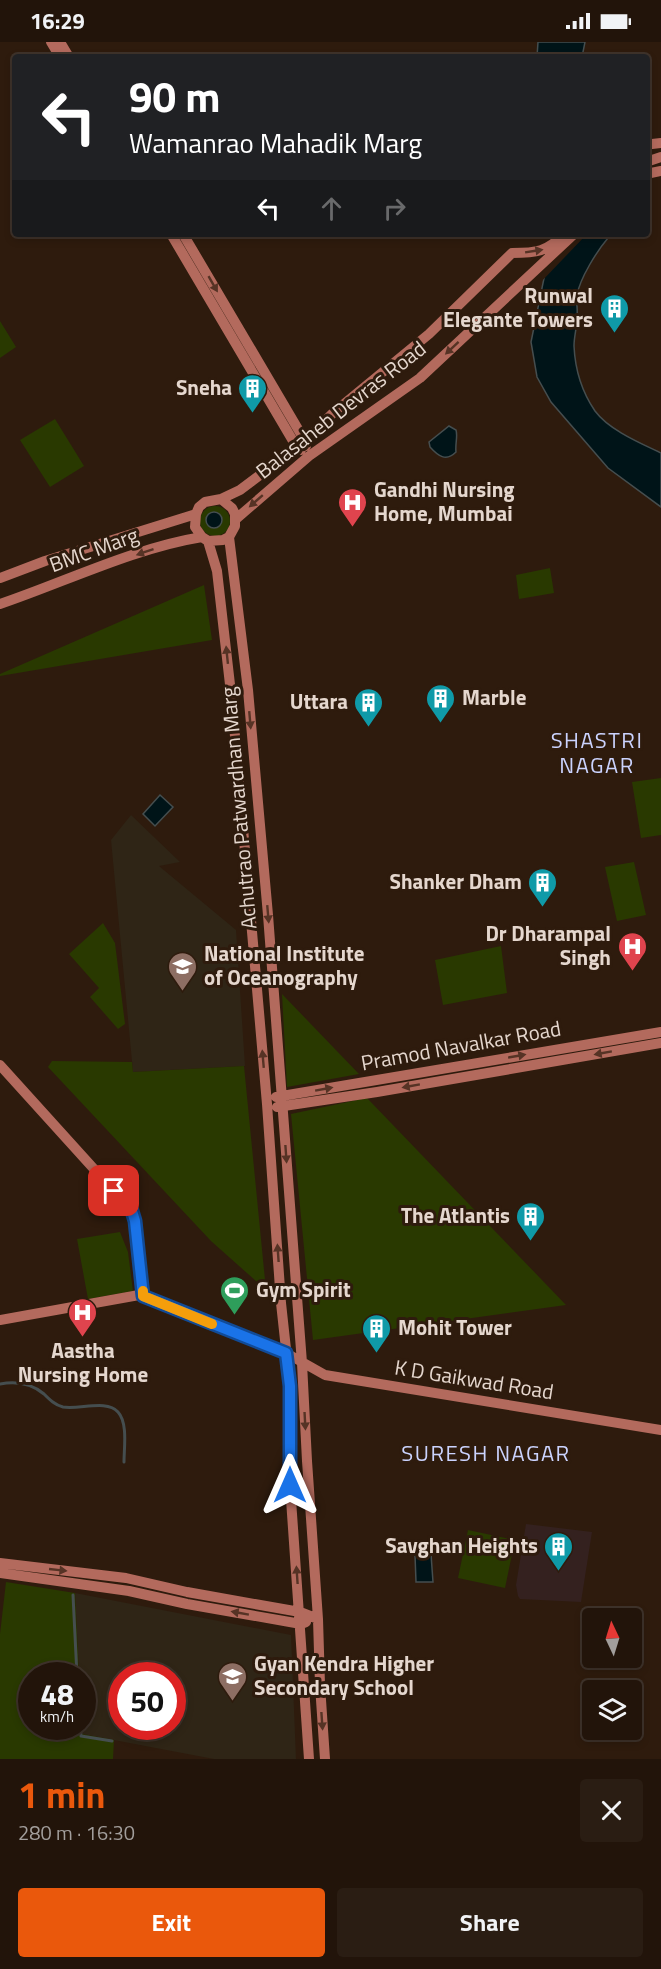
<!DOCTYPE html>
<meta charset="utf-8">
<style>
:root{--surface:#22140a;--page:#2a1d13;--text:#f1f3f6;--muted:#a29e9c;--line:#3f332b;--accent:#ea580c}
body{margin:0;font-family:"Titillium Web",sans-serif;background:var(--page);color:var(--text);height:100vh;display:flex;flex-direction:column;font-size:22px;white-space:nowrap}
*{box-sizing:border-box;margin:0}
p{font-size:20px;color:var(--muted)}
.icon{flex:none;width:33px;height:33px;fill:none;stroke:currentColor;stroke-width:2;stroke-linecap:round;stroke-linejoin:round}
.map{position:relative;height:1717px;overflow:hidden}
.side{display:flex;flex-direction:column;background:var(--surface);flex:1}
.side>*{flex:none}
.banner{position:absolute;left:12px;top:12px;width:638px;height:183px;border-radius:6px;box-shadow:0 3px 9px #0003,0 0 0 2px var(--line);background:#202124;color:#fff;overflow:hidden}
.needle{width:39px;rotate:356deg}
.tools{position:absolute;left:582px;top:1566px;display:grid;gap:12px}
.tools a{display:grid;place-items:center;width:60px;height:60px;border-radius:6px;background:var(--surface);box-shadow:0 3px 9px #0003,0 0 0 2px var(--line);font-size:30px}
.speed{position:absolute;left:18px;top:1620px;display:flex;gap:12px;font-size:30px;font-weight:700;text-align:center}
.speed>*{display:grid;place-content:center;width:78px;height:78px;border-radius:50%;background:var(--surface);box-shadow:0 3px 9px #0003,0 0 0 2px var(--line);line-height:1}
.speed small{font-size:15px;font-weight:400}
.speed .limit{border:9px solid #d22;background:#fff;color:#111}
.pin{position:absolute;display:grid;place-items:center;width:51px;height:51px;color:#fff;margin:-26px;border-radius:12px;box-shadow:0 3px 9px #0006}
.me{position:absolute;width:66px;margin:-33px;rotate:0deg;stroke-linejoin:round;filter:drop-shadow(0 0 4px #0008)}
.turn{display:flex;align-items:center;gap:21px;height:126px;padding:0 18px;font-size:27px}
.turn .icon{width:78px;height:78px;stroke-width:2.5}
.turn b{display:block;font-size:42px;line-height:51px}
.lanes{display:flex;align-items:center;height:57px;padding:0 18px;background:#0003;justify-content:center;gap:30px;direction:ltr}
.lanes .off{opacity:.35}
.round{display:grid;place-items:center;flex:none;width:63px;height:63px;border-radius:6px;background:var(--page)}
.overview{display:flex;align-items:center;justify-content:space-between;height:102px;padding:0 18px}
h1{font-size:36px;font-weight:700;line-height:45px;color:var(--accent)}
.action{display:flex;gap:12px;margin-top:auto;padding:12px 18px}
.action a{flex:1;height:69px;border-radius:6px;background:var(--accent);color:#fff;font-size:24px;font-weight:700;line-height:69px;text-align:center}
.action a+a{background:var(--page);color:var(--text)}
.status{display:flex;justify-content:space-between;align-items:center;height:42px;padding:0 30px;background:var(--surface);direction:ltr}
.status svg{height:16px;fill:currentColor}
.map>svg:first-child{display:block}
</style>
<div class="status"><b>16:29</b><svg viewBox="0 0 49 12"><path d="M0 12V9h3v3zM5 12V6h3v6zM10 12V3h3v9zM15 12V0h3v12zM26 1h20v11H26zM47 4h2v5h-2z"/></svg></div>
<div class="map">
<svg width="661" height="1717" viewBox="0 0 661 1717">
<rect width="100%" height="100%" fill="#2e1b0d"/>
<path fill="#34211f" d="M526,1482L592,1490L581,1560L520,1557L518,1554L516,1543Z"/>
<path fill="#2f2516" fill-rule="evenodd" d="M131,773L180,820L159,824L236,888L245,1024L133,1030L111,798Z
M75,1551L291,1593L296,1717H214L82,1692V1634L79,1633ZM122,1634H172V1684H122Z"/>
<path fill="#293900" d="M0,279L16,305L0,316Z
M55,377L84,424L50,445L20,398Z
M200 479a15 15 0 1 1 30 0a15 15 0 1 1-30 0Z
M550,526L554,551L519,557L516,533Z
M204,543L212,598L0,634V632Z
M661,736V793L641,796L632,740Z
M634,820L646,873L617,879L605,825Z
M103,881L115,901L125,982L118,987L90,955L99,946L69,912Z
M501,904L507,951L443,963L435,918Z
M282,952L359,1032L287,1045Z
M52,1019L132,1020L133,1030L244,1024L266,1248L211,1199L48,1025Z
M367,1056L566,1263L313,1298L291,1072Z
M120,1190L128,1210L133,1249L88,1257L77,1197Z
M468,1488L515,1498L505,1546L458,1536Z
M6,1540L75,1551L79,1633L32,1634V1684L82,1685V1692L114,1698L113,1717H0V1592Z"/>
<path fill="#001418" stroke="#454e4f" stroke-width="1.5" d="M538,0H585L582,15H537Z
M553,192H604L608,196C597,209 580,236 577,253C576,260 578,268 577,276C577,285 574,294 574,304C575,326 582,350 595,369C609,388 640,401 661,411V465L608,426L551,360L537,335L531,300Z
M449,384L456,388C458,394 455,402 456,410C446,420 438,414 430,405L429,400Z
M206 478a8 8 0 1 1 16 0a8 8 0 1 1-16 0Z
M160,753L173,765L155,784L143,772Z
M431,1512L433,1540H416L415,1513Z"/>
<path fill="#2e1b0d" d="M550,192H587L540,241Z"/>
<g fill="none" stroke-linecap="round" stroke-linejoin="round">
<path stroke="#454e4f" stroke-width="3" d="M0,1342C16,1339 31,1341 44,1352C50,1358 55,1363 63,1365C79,1368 107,1357 118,1370C128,1381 124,1406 124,1420
M73,1553L77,1634
M80,1684L81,1694L112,1699"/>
<path stroke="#b36a5d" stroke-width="10" d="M51,0L60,15
M60,0L69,15
M652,102L661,101
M646,120L661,115
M646,132L661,129
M171,192L296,404L301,408
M183,192L305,399L306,404
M221,457L232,466L235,472V484L229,495L223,498L208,499L202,495L195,485L196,472L199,465L205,460L221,457L240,448L305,399L333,371L429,292L512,211C536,211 547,210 564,192
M236,477L309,414L420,336L574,192
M229,495L248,648L268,873L302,1321L307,1419L318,1577L320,1643L325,1717
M208,499L217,529L232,660L267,1062L281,1261L290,1344V1443L309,1717
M0,536L45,519L196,472
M0,562C65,540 134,506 202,495
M0,1023L132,1169L135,1179L143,1254
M276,1055L661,990
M277,1065L377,1050L661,1001
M0,1278L139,1253L286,1311L325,1333L661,1388
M0,1521L126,1536L187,1550L300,1570L318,1577
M0,1531L129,1549L187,1562L301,1582L306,1580"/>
</g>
<defs><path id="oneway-solid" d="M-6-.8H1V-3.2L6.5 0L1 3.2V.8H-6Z" transform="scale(1.5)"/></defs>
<g fill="#563325">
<use href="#oneway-solid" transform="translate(534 209) rotate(-9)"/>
<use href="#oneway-solid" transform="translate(213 242) rotate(60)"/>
<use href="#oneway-solid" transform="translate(452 306) rotate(137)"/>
<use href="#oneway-solid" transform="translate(256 459) rotate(139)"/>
<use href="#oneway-solid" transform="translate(145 510) rotate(161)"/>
<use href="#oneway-solid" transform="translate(227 613) rotate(-96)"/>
<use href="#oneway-solid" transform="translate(250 678) rotate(85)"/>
<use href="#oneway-solid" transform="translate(268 872) rotate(85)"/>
<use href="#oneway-solid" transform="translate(603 1011) rotate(170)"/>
<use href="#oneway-solid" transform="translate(517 1014) rotate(-10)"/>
<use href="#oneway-solid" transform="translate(263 1017) rotate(-95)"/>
<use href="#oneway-solid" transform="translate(411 1044) rotate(170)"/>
<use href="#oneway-solid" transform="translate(324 1047) rotate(-10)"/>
<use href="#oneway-solid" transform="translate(286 1112) rotate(86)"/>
<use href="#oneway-solid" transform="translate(278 1211) rotate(-94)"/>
<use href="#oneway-solid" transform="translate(305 1379) rotate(87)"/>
<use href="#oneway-solid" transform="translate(58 1528) rotate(6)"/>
<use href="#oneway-solid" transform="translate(297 1533) rotate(-94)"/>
<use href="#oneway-solid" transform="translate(240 1571) rotate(-170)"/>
<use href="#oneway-solid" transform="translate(322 1679) rotate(86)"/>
</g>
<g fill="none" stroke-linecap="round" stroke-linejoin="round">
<defs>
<path id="route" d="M114,1149L132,1169L135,1179L143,1254L286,1311L290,1344V1443"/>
</defs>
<use href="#route" stroke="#114b97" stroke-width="15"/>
<use href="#route" stroke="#1a73e8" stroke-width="10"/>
<path stroke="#f59e0b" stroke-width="10" d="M143,1249V1254L212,1282"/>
</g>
<defs>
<symbol id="building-pin" viewBox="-11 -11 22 30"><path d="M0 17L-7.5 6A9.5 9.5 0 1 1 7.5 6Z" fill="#0f9aa8" stroke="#2e1b0d"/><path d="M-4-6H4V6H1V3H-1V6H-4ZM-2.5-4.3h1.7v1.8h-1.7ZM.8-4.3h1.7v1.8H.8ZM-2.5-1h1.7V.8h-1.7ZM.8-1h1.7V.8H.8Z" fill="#fff"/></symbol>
<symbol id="hospital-pin" viewBox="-11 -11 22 30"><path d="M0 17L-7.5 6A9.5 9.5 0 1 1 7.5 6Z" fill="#e0444e" stroke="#2e1b0d"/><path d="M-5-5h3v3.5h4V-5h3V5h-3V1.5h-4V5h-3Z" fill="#fff"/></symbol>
<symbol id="university-pin" viewBox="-11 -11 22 30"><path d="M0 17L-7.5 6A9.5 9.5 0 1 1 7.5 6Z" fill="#8d6e63" stroke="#2e1b0d"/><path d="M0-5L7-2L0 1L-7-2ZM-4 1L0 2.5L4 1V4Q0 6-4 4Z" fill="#fff"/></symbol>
<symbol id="stadium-pin" viewBox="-11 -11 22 30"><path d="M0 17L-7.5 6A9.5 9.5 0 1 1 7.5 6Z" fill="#2e9e5b" stroke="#2e1b0d"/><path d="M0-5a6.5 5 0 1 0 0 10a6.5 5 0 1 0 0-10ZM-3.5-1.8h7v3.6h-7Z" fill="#fff"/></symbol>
<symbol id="school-pin" viewBox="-11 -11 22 30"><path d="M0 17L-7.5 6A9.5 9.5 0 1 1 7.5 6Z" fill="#8d6e63" stroke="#2e1b0d"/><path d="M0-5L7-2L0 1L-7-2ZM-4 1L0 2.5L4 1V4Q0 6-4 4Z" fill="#fff"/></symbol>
</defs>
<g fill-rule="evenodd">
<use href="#building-pin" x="598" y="250" width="33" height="45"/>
<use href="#building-pin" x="236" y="330" width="33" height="45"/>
<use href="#hospital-pin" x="336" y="444" width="33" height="45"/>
<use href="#building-pin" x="424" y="640" width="33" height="45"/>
<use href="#building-pin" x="352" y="644" width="33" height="45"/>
<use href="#building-pin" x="526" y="824" width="33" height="45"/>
<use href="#hospital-pin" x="616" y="888" width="33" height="45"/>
<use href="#university-pin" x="166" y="908" width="33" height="45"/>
<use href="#building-pin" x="514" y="1158" width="33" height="45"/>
<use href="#stadium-pin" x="218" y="1232" width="33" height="45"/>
<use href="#hospital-pin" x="66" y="1254" width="33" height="45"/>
<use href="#building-pin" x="360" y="1270" width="33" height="45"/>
<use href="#building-pin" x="542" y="1488" width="33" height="45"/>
<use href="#school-pin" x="216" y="1618" width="33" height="45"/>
</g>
<g text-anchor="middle" stroke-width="6" stroke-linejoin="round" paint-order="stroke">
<g font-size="21" font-weight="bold" fill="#e5d7ce" stroke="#2e1b0d" text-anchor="end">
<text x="593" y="261">Runwal<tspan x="593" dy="24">Elegante Towers</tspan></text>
<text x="232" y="353">Sneha</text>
<text x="374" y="455" text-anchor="start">Gandhi Nursing<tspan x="374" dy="24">Home, Mumbai</tspan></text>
<text x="462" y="663" text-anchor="start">Marble</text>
<text x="348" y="667">Uttara</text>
<text x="522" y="847">Shanker Dham</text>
<text x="611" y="899">Dr Dharampal<tspan x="611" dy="24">Singh</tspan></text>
<text x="204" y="919" text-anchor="start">National Institute<tspan x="204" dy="24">of Oceanography</tspan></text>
<text x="510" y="1181">The Atlantis</text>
<text x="256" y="1255" text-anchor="start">Gym Spirit</text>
<text x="398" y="1293" text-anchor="start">Mohit Tower</text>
<text x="83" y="1316" text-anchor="middle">Aastha<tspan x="83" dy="24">Nursing Home</tspan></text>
<text x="538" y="1511">Savghan Heights</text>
<text x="254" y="1629" text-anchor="start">Gyan Kendra Higher<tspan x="254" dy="24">Secondary School</tspan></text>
</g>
<g font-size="21" fill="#e5d7ce" stroke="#2e1b0d">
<text transform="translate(341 368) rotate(-38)" y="7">Balasaheb Devras Road</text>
<text transform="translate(94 508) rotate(-20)" y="7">BMC Marg</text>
<text transform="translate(239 766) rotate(-95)" y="7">Achutrao Patwardhan Marg</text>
<text transform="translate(461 1004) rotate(-10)" y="7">Pramod Navalkar Road</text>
<text transform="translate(474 1338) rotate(9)" y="7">K D Gaikwad Road</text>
</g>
<g font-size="22" letter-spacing="1.5" fill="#cbd3fe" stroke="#2e1b0d">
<text x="597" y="706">SHASTRI<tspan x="597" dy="25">NAGAR</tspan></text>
<text x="486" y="1419">SURESH NAGAR</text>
</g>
</g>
</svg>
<div class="tools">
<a><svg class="needle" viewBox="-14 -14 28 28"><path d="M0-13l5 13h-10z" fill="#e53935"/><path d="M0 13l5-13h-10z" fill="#a29e9c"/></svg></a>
<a><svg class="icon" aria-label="layers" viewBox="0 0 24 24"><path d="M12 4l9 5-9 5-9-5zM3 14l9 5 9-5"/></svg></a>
</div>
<div class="speed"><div>48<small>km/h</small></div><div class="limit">50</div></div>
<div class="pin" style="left:114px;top:1149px;background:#d93025"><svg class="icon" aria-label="arrive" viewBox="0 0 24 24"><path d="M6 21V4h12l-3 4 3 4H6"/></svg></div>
<svg class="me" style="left:290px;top:1443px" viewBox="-20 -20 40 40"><path d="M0-17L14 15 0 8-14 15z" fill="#1a73e8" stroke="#fff" stroke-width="4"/></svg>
<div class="banner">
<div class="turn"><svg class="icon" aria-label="left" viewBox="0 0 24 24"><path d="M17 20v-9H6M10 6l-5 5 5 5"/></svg><div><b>90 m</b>Wamanrao Mahadik Marg</div></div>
<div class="lanes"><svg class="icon" aria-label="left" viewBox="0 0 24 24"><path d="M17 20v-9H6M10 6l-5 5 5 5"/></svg><svg class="icon off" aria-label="ahead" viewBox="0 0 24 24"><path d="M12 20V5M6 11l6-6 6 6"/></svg><svg class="icon off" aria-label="right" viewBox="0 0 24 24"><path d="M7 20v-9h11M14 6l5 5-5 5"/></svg></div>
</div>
</div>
<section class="side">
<div class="overview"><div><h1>1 min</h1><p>280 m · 16:30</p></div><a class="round"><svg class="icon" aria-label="close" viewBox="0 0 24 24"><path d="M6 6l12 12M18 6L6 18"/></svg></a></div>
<div class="action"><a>Exit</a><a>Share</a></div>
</section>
